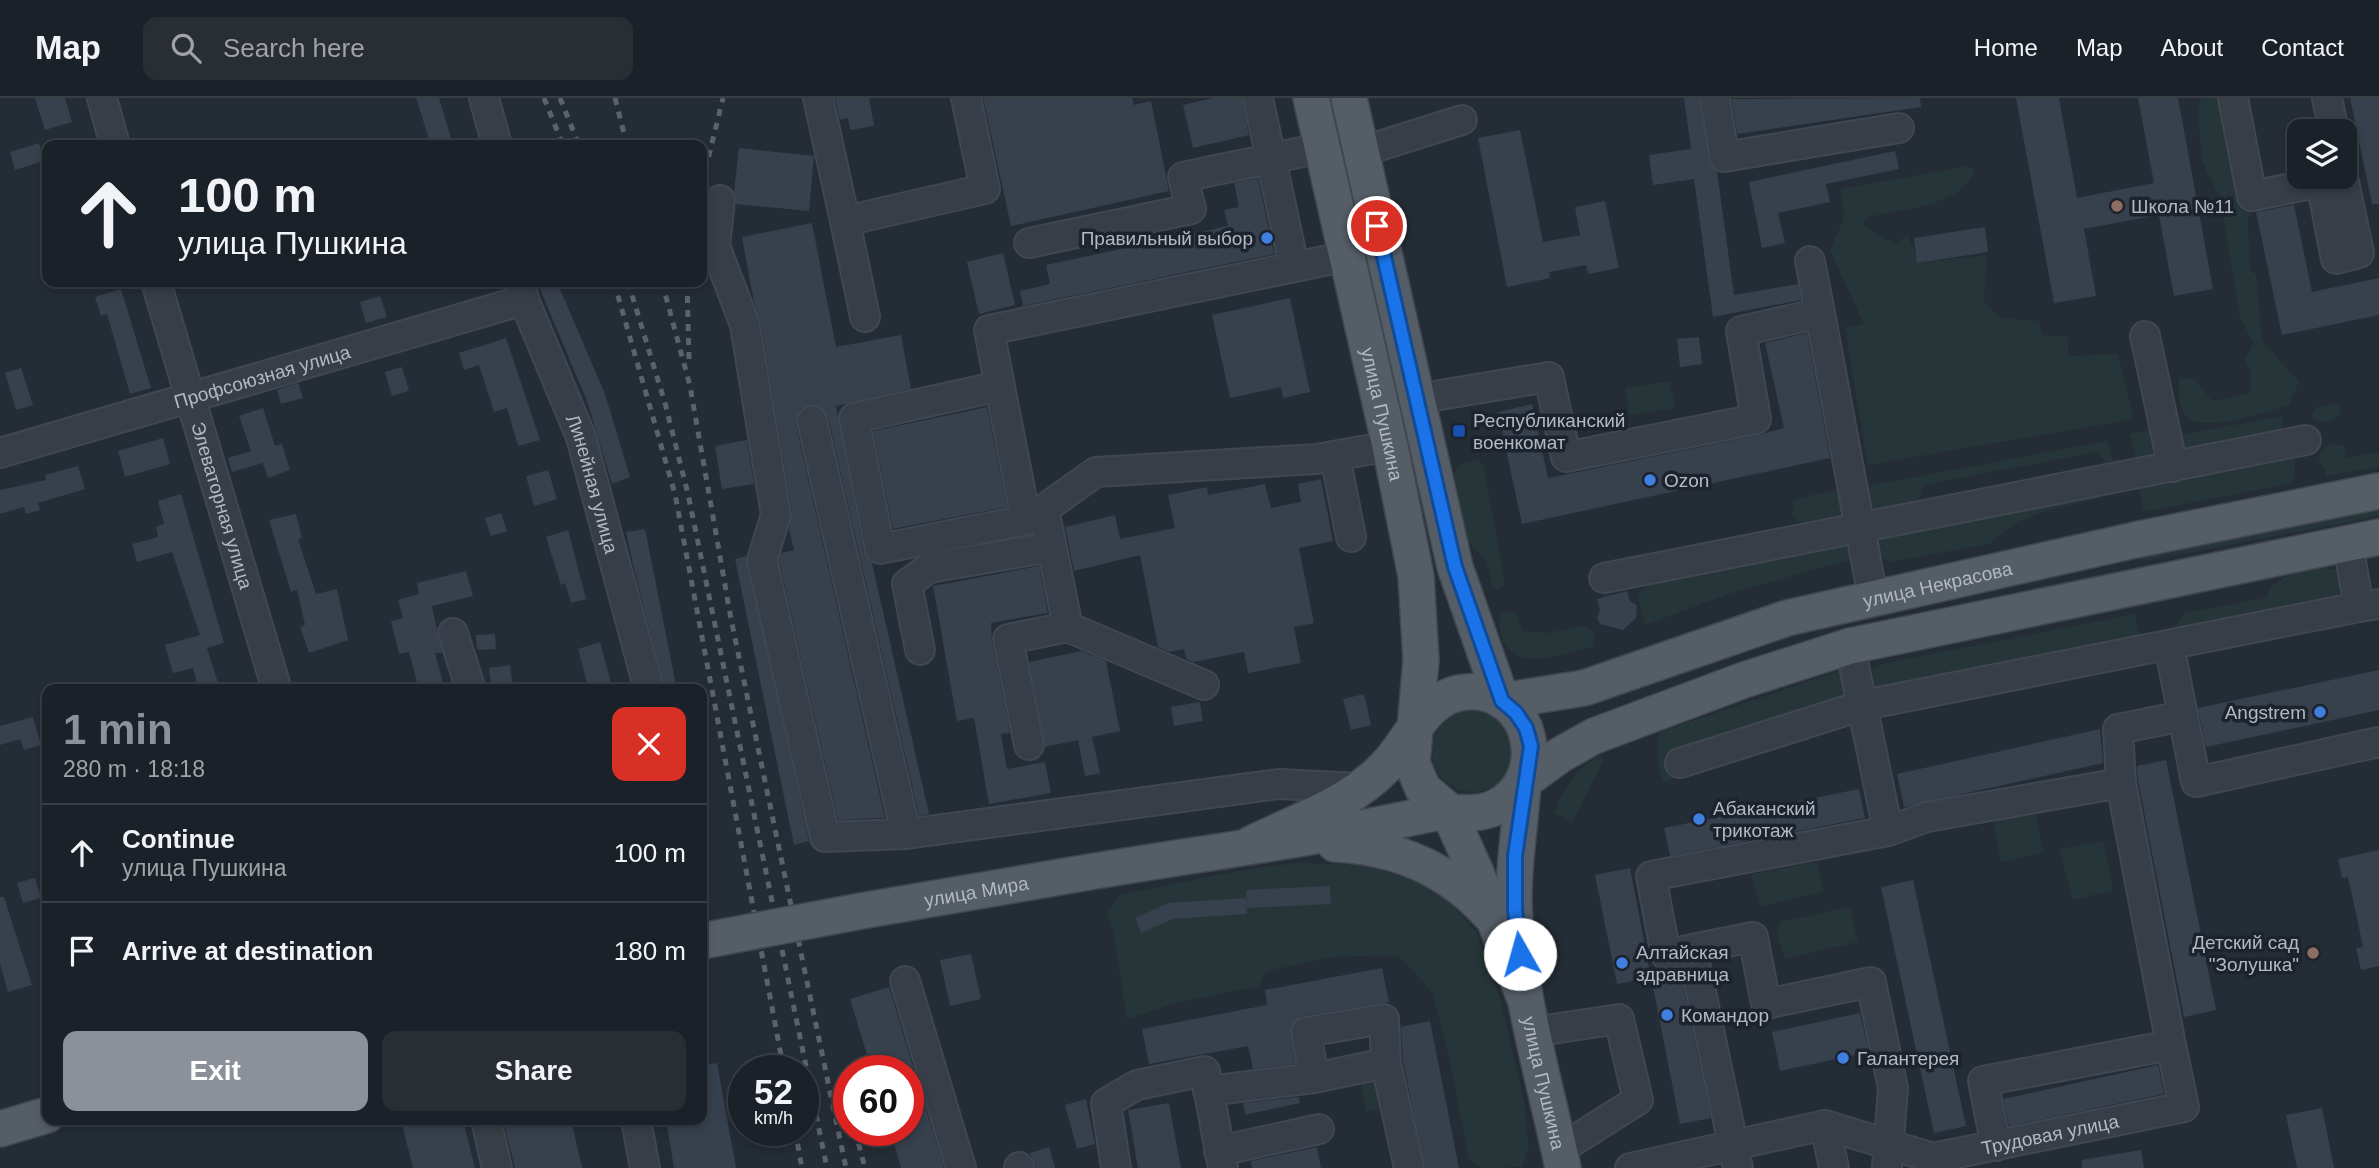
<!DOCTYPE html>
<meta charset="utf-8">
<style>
:root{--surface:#1b2128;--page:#282e34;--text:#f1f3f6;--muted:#a0a3a8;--line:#393e45;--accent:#8c9099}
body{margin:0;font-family:Helvetica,sans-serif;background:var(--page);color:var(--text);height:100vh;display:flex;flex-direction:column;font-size:26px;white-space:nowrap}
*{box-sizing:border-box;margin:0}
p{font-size:23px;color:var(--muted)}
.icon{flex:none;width:38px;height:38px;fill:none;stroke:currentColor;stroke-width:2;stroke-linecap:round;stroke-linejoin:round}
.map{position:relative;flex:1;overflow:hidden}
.drawer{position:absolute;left:42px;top:586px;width:665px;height:441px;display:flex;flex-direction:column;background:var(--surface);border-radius:14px;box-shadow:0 4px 10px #0003,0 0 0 2px var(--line)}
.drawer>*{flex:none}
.hud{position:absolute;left:42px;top:42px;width:665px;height:147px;border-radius:14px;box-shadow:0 4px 10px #0003,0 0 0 2px var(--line);background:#1b2128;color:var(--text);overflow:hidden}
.tools{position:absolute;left:2287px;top:21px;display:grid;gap:14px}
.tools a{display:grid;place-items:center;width:70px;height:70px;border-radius:14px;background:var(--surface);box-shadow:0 4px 10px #0003,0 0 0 2px var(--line);font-size:35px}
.speed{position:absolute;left:728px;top:957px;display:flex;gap:14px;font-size:35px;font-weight:700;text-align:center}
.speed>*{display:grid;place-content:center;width:91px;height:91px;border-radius:50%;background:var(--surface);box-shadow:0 4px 10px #0003,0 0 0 2px var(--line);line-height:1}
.speed small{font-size:18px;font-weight:400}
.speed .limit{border:10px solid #d22;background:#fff;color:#111}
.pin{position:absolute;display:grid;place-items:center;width:60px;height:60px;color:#fff;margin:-30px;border:4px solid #fff;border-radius:50%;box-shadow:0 2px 7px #0007}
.me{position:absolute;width:77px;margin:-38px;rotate:353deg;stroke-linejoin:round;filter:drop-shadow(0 0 5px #0008)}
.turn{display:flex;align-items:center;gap:24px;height:147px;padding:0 21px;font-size:32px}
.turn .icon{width:91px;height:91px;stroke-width:2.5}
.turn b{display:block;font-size:49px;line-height:60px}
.round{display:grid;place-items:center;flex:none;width:74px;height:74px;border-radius:14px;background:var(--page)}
.summary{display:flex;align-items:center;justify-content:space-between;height:119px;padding:0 21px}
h1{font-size:42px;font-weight:600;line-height:52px;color:var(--accent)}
.action{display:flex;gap:14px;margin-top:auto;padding:14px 21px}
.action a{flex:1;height:80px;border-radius:14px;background:var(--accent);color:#fff;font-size:28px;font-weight:600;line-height:80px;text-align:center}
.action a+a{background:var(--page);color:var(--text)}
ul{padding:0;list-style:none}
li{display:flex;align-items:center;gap:21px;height:98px;padding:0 21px;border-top:2px solid var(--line)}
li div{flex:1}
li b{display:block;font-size:26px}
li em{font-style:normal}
header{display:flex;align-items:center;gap:42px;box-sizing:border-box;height:98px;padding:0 35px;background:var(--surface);border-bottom:2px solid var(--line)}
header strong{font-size:33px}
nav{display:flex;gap:38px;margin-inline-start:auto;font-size:24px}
.search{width:490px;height:63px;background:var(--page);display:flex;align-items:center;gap:18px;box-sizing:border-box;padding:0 24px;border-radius:14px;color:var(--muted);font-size:26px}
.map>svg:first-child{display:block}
</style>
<header>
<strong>Map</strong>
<div class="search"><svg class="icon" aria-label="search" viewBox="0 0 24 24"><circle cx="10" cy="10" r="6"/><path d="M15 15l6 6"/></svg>Search here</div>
<nav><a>Home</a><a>Map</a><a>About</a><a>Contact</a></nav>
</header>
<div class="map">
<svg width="2379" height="1070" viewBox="0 0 2379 1070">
<rect width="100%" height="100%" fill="#242c36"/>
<path fill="#263638" d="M2201,0H2240L2262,82L2248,122L2250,171L2256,177L2262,242L2299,284L2289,307C2265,313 2198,340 2183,314C2178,303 2179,292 2179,280L2195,281L2212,303L2251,295V276L2245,261L2253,246L2239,216L2220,100L2202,63L2198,17Z
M1968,68L1975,73C1958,110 1904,110 1868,119L1862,127L1895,146L1908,137L1919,165L1987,157L1984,203L1999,220L2039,223L2042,237L2068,239V258L2118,256L2134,321L1868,367L1845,229L1864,226L1830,152L1844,120L1841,91Z
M1670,283L1675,310L1629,317L1625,290Z
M2336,306L2340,308L2341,316C2333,324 2324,325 2314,322L2311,316L2316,309Z
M2283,318L2282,329L2275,334L2186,351L2179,347V337Z
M2152,331L2155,356L2136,363L2130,336Z
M2107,343L2114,366H2107L2097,354L1923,387C1918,412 1899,410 1876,413L1869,404L1866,394L1872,387Z
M2329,346L2344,347L2347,360L2379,354V369L2327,378L2318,359Z
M2284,355L2295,362V380L2287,386L2144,414L2138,384Z
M1479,361L1484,369L1505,486L1499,492L1493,489L1485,461L1466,441L1451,380L1461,366Z
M2109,390L2099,400L2045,413L2015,425L1989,446L1889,464C1877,458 1875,453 1878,440Z
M1839,391L1848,423L1802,427L1792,418L1793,404L1800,400Z
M2379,412V418L2143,463V458Z
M1836,447H1849L1852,461L1734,494L1645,527L1637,496L1651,485Z
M2317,471H2335L2340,476L2339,499L2171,532L2185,515L2266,500C2274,477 2296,475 2317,471Z
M1505,513L1517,515L1523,533L1546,535L1584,528L1594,533L1595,548C1571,554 1524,573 1506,548C1499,538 1500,526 1499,516Z
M2135,516L2141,545L1878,593L1871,584L1873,571L1886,565Z
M1839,573C1850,583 1851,588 1843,601L1678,659L1676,680L1663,685L1658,669L1657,639L1663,633Z
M1432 653a41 41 0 1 1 82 0a41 41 0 1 1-82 0Z
M1602,657L1603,664L1572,725L1554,715C1561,692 1579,667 1602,657Z
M2034,708L2044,755L2001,764L1991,716Z
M2104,743L2113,792L2073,802L2059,751Z
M1817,764L1824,794L1760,808L1751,776Z
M1295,765L1366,767L1437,790L1476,834L1501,904L1524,1003L1529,1049L1522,1069L1481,1070L1469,1062L1448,955L1432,894L1398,857L1333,859L1266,873L1259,888L1176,905L1127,921L1113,834L1106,814L1120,797L1232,774Z
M1843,810L1850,811L1858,844L1785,861L1776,834L1781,824Z
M1376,981L1382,1011L1366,1014L1361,984Z"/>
<path fill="#37404d" d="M35,0H65L72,24L45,32Z
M416,0H439L453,47H431Z
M835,0H869L874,28L850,32L848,20L840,22Z
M983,0H1132L1134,7L1151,3L1169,93L1011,128Z
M1213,0H1242L1249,37L1193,50L1183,7Z
M1684,0H1699L1708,62L1717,74L1734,197L1798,186L1801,202L1713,219L1694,81L1653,87L1649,57L1691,51Z
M1920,0L1921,9L1737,36L1732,1Z
M2016,0H2059L2077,100L2154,85L2138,0H2178L2213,191L2174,198L2159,117L2084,131L2096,198L2054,205Z
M2350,0H2379V106H2372Z
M1520,32L1543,144L1580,137L1575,109L1605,103L1619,170L1588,176L1586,167L1549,174L1550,180L1507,189L1478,40Z
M39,45L44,63L15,72L10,54Z
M739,50L814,58L809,113L736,106L734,94Z
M1895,53L1899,71L1826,86L1830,104L1778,115L1785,145L1762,150L1749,84Z
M1258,80L1274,156L1023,208L1020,193L1050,186L1046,167L1228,128L1224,112L1239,109L1234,85Z
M2294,107L2312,194L2379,180V217L2282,237L2256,114Z
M812,125L836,249L901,237L911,291L836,308L864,454L872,465L929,716L919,718L828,319L816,307L800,311L796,327L885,720L838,722L779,463L781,455L794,452L789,431L792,414L761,224L754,204L742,139Z
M1985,129L1988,154L1917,165L1914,140Z
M1003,155L1015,207L979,216L967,164Z
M537,184H557L605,296L630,379L612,386L587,303Z
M121,191L151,290L130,296L107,216L101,218L95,199Z
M380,198L387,219L366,225L360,204Z
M1290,200L1310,294L1283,300L1281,289L1230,300L1212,217Z
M1807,235L1830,360L1522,426L1498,314L1532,306L1548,380L1759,337L1784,330L1765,245Z
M1699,239L1702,266L1680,269L1677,241Z
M506,240L540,342L518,348L507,310L494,314L479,267L464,272L459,255Z
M402,269L409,293L392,298L385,274Z
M21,270L33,307L16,312L5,275Z
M298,285L303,300L281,306L277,292Z
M987,309L1007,409L893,431L873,333Z
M263,310L275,348L282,346L290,372L268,380L263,365L232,374L228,360L251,353L239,318Z
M163,340L170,366L125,379L118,353Z
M747,342L754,386L722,391L715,348Z
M78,368L85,391L38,405L40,412L26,416L24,409L0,416V392L46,382L45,377Z
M548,372L557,401L534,408L526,378Z
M1321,381L1333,443L1299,450L1314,525L1294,529L1301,565L1248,575L1244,554L1193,564L1186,561L1184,551L1169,554L1158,549L1140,457L1074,473L1065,429L1115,417L1120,441L1175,430L1168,397L1207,389L1208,397L1265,386L1271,410L1301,404L1298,386Z
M181,396L224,545L207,550L219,588L207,592H199L193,570L173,575L165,547L200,537L172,454L137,464L132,446L158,439L156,429L164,426L158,403Z
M501,415L507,433L491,438L485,420Z
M296,416L302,440L298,441L316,496L337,491L348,542L309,555L300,529L305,527L297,492L291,494L269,422Z
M645,431L677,592H665L634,471L626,434Z
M568,432L586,501L571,505L565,485L561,487L546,439Z
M746,458L809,743L794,747L735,461Z
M1039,468L1048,515L991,525L992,544L1010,635L1001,636L1007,671L1045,664L1051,695L989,706L974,620L957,623L933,488Z
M466,473L473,498L432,508L442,555H435L445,592H419L409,554L399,556L391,523L403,520L398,502L419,496L417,485Z
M1627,493L1630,503L1637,507L1636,520L1623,532L1600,526L1597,520L1600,512L1597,501Z
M495,536L496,551L477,552L476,537Z
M600,544L613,592H589L578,551Z
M1082,553L1106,563L1120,633L1092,639L1100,675L1085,678L1078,642L1045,649L1029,564Z
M510,567L513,589L492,592L489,570Z
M2379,572V612L2206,649L2198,610Z
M1364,596L1371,627L1351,632L1343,601Z
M1200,604L1203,623L1174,628L1171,609Z
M33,619L41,647L24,652L20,641L0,647V628Z
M2100,631L2103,665L1904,709L1897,676Z
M2166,662L2216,912L2184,919L2138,683L2137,668Z
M1859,691L1865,720L1670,758L1664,730Z
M2379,752V868L2361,872L2356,850L2363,849L2358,825L2348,779L2342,780L2338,761Z
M1630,770L1651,879L1617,886L1595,777Z
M35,780L41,800L23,805L17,785Z
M1913,782L1966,1028L1934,1035L1881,789Z
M1330,788L1331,806L1247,810L1246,792Z
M0,799H4L32,887L8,894L0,866Z
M1246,800L1247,816L1173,821L1141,835L1135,820L1168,805Z
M971,856L981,901L950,908L940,862Z
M1382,870L1389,904L1303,918L1295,922L1290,936L1295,966L1253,971L1248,948L1149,966L1142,931L1267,907L1265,892Z
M1680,874L1711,1020L1680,1026L1651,879Z
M889,889L944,1070H901L890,1032H908V973H872L850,901Z
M1860,915L1869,954L1780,973L1772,934Z
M1430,923L1459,1070H1425L1403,963L1401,929Z
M717,965L736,1070H674L666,1022H702V967Z
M2158,967L2164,996L2009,1028L2003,1001Z
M1299,999L1300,1005L1245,1017L1243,1005Z
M1086,1001L1095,1046L1077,1051L1065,1007Z
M1169,1005L1181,1070H1138L1128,1012Z
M2322,1010L2334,1070H2297L2286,1017Z
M401,1022H463L475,1070H413Z
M503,1022H571L582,1070H515Z
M1049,1049L1055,1070H1036L1030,1055Z
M1317,1049L1321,1070H1252L1251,1063Z
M2141,1052L2144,1070H2082V1062Z"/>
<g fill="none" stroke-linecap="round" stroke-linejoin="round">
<defs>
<g id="minor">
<path d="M102,0L115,47"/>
<path d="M484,0L497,47"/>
<path d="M818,0L845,123"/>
<path d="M1258,0L1294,168"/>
<path d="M1715,0L1724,59L1899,30"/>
<path d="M2233,0L2252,98L2321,84L2336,161L2359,155L2343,79"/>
<path d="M2327,0L2334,33"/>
<path d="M1360,54L1462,22"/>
<path d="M720,102L715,148L745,227L776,417L762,462L825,739L906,736L1279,686L1359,690"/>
<path d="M1029,145L1191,111L1183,79L1321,50"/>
<path d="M1810,163L1820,215"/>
<path id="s1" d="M156,184L277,592"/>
<path id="s2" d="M520,185L524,202L581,339L649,592"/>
<path d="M865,219L845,123L985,91L966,0"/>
<path d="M2145,238L2173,369"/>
<path d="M1000,288L854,320L880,451L1026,422L989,232L1348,158"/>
<path d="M1416,301L1549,279L1566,359L1756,321L1741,233L1820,215L1873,500"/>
<path d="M812,323L906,736"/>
<path id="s3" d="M0,355L524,202"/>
<path d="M1335,358L1351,439"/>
<path d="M2348,446L2359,509L2379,506"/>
<path d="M1604,480L2306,342"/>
<path d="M453,535L471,592"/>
<path d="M2169,547L2196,684L2379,644"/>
<path d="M1850,548L1888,733L1927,719L2121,685L2171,947L1983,983L1996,1048"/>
<path d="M920,552L907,486L929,470L1051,449"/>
<path d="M1204,587L1068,529L1044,411L1096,374L1316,361L1390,348"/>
<path d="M1029,647L1008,541L1068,529"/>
<path d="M1680,665L1864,607L2359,509"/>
<path d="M2121,685L2118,631L2183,618"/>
<path d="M1692,851L1753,839L1766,906L1871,884L1893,990L1887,1070"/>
<path d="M905,883L961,1070"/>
<path d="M1533,934L1619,921L1638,1002L1559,1052"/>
<path d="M1314,980L1306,934L1384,921L1386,965L1409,1070"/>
<path d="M1208,993L1314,980L1386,965"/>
<path d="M486,1022L497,1070"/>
<path d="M636,1022L645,1070"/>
<path d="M1825,1027L1834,1070"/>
<path d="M1219,1053L1319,1031"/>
<path d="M1019,1069V1070"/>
<path d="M1116,1070L1106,1005L1137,987L1205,973L1223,1070"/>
<path id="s4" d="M1630,1070L1825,1027L1933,1060L2184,1009L2171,947"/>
<path d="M1738,1070L1692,851L1666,857L1651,778L1888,733"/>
</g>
<g id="major">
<path id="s5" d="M1311,0L1390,348L1416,478L1421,562L1412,665L1423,691L1448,712L1477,777L1525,901"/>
<path d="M1349,0L1455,469L1502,603"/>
<path id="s6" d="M1502,603L1584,590L1787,520L2135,442L2379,393"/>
<path d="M1523,684L1560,657L1594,638L1744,582L1850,548L2379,439"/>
<path id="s7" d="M1523,684C1521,725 1513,765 1514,807C1518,896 1545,983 1563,1070"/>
<path d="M1335,746C1396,749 1447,770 1489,816"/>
<path id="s8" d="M861,813C925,802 990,791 1054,780C1179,758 1306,743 1430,716C1451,712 1474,719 1494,710C1553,683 1534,590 1467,594C1426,596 1411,642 1386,668C1350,706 1297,723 1251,746"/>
<path d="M0,1031L47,1017"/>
</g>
</defs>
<use href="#minor" stroke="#414750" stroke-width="32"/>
<use href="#major" stroke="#414750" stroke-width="38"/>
<use href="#minor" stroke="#373e47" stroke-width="28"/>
<use href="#major" stroke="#555d67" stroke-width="35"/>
<path stroke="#5a626e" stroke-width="5" stroke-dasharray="7 7" stroke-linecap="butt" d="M544,0L563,47
M560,0L579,47
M615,0L627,47
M702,86L723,0
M614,184L675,396L784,973
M628,184L665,305L688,396L827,1070
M662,184L690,288L731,521L846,1070
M687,184L689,261
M795,1032L802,1070
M855,1032L865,1070"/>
<defs>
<path id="major-bridge" d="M702,843L861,813"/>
</defs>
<use href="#major-bridge" stroke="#414750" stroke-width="38" stroke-linecap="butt"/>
<use href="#major-bridge" stroke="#555d67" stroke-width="35"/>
</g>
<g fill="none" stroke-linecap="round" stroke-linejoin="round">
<defs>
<path id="route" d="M1377,128L1455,469L1502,603L1516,615L1526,630L1531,648L1515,758V811L1520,856"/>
</defs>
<use href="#route" stroke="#114b97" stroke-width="18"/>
<use href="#route" stroke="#1a73e8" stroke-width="12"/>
</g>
<g fill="#8d6e63" stroke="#1d232c" stroke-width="2.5">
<circle cx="2117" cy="108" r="7"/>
<circle cx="2313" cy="855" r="7"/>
</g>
<g fill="#3f7fe0" stroke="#1d232c" stroke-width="2.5">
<circle cx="1267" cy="140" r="7"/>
<circle cx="1650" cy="382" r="7"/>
<circle cx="2320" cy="614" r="7"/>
<circle cx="1699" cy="721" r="7"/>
<circle cx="1622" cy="865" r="7"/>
<circle cx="1667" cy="917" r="7"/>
<circle cx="1843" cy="960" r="7"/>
</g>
<rect fill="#1a4fb4" stroke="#1d232c" stroke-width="2.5" x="1452" y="326" width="14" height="14" rx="3.5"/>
<g text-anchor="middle" stroke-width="7" stroke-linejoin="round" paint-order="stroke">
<g font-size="19" fill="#b2b9c3" stroke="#1d232c" text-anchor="start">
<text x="2131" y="115">Школа №11</text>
<text x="1253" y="147" text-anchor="end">Правильный выбор</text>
<text x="1473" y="329">Республиканский<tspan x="1473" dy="22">военкомат</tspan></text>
<text x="1664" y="389">Ozon</text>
<text x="2306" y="621" text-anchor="end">Angstrem</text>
<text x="1713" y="717">Абаканский<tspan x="1713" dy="22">трикотаж</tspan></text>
<text x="2299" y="851" text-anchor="end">Детский сад<tspan x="2299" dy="22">"Золушка"</tspan></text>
<text x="1636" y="861">Алтайская<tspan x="1636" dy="22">здравница</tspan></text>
<text x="1681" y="924">Командор</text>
<text x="1857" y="967">Галантерея</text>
</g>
<g font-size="19" fill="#b2b9c3" stroke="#1d232c">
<text dy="7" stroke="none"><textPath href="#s3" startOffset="273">Профсоюзная улица</textPath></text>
<text dy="7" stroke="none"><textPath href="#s5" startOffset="324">улица Пушкина</textPath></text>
<text dy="7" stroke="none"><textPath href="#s2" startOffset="214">Линейная улица</textPath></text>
<text dy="7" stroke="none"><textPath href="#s1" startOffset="233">Элеваторная улица</textPath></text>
<text dy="7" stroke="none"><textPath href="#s6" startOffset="452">улица Некрасова</textPath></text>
<text dy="7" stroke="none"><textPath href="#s8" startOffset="117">улица Мира</textPath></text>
<text dy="7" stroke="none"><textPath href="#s7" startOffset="304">улица Пушкина</textPath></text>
<text dy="7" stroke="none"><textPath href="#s4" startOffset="432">Трудовая улица</textPath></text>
</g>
</g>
</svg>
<div class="tools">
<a><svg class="icon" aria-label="layers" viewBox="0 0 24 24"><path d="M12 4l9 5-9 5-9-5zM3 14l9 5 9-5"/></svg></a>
</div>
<div class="speed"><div>52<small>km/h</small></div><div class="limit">60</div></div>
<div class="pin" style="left:1377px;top:128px;background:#d93025"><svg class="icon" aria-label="arrive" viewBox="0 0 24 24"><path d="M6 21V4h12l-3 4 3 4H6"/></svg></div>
<svg class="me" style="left:1520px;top:856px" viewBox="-20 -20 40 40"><circle r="19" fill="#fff"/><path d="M0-13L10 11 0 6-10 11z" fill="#1a73e8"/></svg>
<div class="hud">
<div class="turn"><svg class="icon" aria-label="ahead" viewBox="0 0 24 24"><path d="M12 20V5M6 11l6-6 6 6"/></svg><div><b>100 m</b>улица Пушкина</div></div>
</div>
<section class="drawer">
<div class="summary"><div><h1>1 min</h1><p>280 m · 18:18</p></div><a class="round" style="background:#d93025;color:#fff"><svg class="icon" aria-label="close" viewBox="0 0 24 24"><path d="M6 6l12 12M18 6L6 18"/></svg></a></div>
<ul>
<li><svg class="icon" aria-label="ahead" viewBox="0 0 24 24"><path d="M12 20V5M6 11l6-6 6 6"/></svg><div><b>Continue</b><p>улица Пушкина</p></div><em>100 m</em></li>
<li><svg class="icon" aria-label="arrive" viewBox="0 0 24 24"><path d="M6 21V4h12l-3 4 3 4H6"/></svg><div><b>Arrive at destination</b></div><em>180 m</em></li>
</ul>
<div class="action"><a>Exit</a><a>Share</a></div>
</section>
</div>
